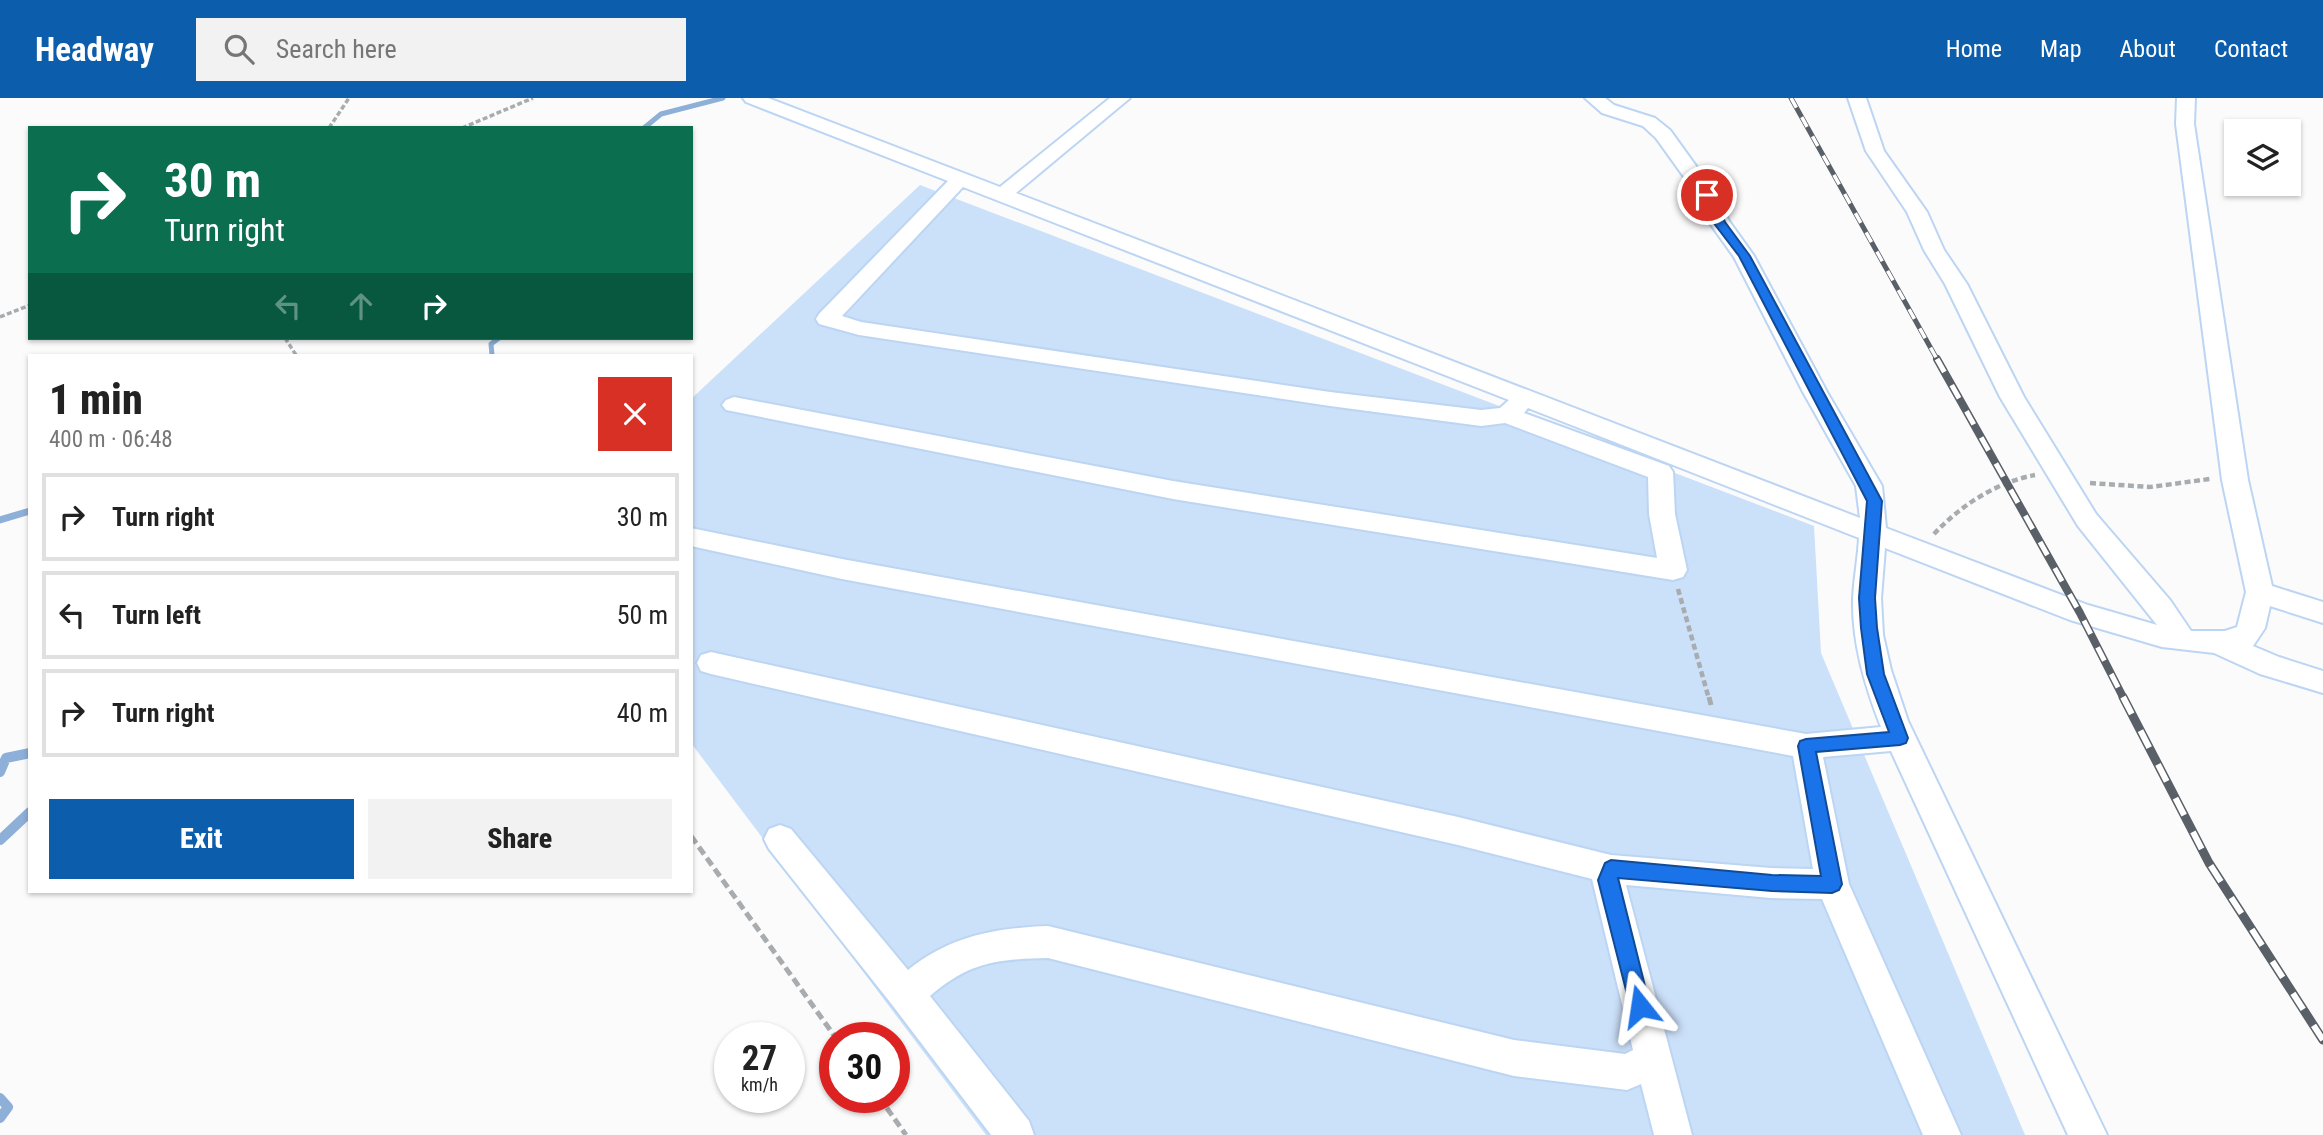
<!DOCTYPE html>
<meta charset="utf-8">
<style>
:root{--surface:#fff;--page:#f2f2f2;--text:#222;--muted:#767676;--line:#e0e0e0;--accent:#0c5eac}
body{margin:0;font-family:"Roboto Condensed",sans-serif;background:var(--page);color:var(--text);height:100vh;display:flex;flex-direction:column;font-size:26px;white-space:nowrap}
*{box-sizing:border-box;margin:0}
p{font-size:23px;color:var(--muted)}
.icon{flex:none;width:38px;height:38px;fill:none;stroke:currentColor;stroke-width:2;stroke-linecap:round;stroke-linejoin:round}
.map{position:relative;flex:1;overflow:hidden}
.side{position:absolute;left:28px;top:256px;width:665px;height:539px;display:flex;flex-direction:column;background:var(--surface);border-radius:0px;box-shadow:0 2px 5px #0004}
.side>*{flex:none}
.banner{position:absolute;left:28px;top:28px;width:665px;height:214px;border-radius:0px;box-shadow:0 2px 5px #0004;background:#0b6e4f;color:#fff;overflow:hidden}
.controls{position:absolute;left:2224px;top:21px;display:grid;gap:14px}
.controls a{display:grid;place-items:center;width:77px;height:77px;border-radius:0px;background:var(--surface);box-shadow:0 2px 5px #0004;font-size:35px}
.speed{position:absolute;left:714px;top:924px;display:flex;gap:14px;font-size:35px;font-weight:700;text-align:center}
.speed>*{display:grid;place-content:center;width:91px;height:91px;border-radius:50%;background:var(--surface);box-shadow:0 2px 5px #0004;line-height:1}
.speed small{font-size:18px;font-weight:400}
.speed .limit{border:10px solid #d22;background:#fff;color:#111}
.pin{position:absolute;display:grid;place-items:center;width:60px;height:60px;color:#fff;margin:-30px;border:4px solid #fff;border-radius:50%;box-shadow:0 2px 7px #0007}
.me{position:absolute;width:77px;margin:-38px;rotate:345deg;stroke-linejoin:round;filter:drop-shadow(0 0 5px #0008)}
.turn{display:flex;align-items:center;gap:24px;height:147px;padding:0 21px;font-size:32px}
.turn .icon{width:91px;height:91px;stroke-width:2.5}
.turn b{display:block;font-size:49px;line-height:60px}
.lanes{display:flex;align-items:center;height:66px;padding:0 21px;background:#0003;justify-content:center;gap:35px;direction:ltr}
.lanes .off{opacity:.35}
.round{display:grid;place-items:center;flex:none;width:74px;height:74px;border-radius:0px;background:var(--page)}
.summary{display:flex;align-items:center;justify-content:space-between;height:119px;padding:0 21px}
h1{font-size:42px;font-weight:800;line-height:52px}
.action{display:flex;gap:14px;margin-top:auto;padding:14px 21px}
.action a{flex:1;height:80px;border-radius:0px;background:var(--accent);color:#fff;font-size:28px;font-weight:800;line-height:80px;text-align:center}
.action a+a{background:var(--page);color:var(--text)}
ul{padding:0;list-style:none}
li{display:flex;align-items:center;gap:21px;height:88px;margin:0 14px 10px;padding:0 7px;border:4px solid var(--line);border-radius:0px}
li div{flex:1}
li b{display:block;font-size:26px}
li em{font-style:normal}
header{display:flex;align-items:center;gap:42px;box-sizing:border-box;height:98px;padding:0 35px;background:var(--accent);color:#fff}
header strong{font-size:33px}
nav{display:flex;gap:38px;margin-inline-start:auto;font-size:24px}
.search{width:490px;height:63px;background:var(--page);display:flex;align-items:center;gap:18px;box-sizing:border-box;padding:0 24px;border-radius:0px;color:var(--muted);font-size:26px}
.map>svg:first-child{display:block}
</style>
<header>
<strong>Headway</strong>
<div class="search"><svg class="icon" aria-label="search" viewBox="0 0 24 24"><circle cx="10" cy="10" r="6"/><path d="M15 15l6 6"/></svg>Search here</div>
<nav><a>Home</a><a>Map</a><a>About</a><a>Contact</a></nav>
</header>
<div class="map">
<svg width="2323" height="1037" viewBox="0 0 2323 1037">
<rect width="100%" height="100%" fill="#fbfbfb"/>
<path fill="#cbe0f9" d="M920,87L1814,428L1821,555L2025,1037H986L691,645V301Z"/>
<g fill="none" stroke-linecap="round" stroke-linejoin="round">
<path stroke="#8dafd8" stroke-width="5" d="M644,30L661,16L723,0
M492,257L491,246L499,240"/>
<path stroke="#8dafd8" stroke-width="7" d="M0,422L30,413"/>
<path stroke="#8dafd8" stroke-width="10" d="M0,674L6,660L30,655
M0,742L30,714
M0,1000L8,1009L0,1020"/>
<defs>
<path id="minor" d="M743,0H768L1000,89L1110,0H1130L1016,95L1860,420L1856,388L1803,294L1734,159L1709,124L1697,97L1656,40L1643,28L1602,15L1585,0H1605L1614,7L1655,20L1670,32L1714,93L1729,123L1754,158L1827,294L1882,388L1886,430L2088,507L2157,527L2078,428L2000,299L1945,186L1924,152L1907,114L1866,53L1848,0H1866L1884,53L1927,114L1944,152L1967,186L2024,299L2096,416L2170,502L2191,533H2225L2237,529L2246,494L2222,382L2176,26L2177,0H2195L2194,26L2248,382L2272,488L2323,504V525L2270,508L2265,530L2253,548L2279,559L2323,573V595L2260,576L2214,555L2162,549L2070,522L1885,450L1881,500L1883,537L1891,572L1908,623L2107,1037H2068L1891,653L1823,659L1849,786L1961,1037H1923L1822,801L1771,800L1626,787L1692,1037H1654L1641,986L1627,992L1514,978L1048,860C998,861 969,864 930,898L1029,1023L1034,1037H991L893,908L769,751L764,741L769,731L780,727L791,731L908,872C950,838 995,830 1048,828L1514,942L1625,956L1633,952L1592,781L1458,747L711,576L701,573L697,565L701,557L711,554L1458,719L1611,757L1771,770L1813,771L1793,658L842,481L691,448V430L842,461L1806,636L1881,629C1865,588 1852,545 1853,500C1854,480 1858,460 1859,440L1528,310L1524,315L1669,368L1673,374L1675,416L1687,472L1683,479L1673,482L1173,401L726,312L722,307L726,302L734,299L1173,383L1657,460L1649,416L1648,379L1505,325L1481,328L1330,308L859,237L819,226L816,221L819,216L948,83L746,4ZM963,89L1509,302L1500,310L1481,312L1330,294L861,224L842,218Z"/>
</defs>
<use href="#minor" stroke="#bcd5f3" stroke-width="4"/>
<path stroke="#a8acaf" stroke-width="3.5" stroke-dasharray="5 2.5" stroke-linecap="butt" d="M329,30L349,0
M462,30L533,0
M0,219L30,207
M285,240L296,257"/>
<path stroke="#a8acaf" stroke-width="4.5" stroke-dasharray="6 3.5" stroke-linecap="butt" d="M2090,385L2150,389L2210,381
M1934,436C1961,407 1997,384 2035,377
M1678,491L1709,601"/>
<path stroke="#a8acaf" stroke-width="5" stroke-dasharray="9 4.5" stroke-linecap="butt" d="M1709,599L1711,607
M691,738L836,940
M879,999L906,1037"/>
<use href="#minor" fill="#fff" fill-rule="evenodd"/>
<defs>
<path id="rail-far2" d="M1791,0L1938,263"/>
<path id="rail-far1" d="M1937,261L2080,515L2124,601"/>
<path id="rail" d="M2123,599L2209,765L2323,942"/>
</defs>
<use href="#rail-far2" stroke="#596067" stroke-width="5"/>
<use href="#rail-far1" stroke="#596067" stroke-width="8"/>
<use href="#rail" stroke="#596067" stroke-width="9"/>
<use href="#rail-far2" stroke="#fff" stroke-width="3.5" stroke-dasharray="11" stroke-linecap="butt"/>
<use href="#rail-far1" stroke="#fff" stroke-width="5" stroke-dasharray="15" stroke-linecap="butt"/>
<use href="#rail" stroke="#fff" stroke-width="6" stroke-dasharray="19" stroke-linecap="butt"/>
</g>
<path fill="#1a73e8" stroke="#114b97" stroke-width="2" d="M1703,95H1711L1725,124L1750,158L1882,403L1875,500L1877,530L1884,576L1908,640L1906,645L1900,647L1816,654L1842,786L1839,792L1832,795L1772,793L1618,780L1650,908L1647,915L1640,918L1633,915L1630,908L1598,782L1605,765L1611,762L1772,777L1821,778L1798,648L1800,643L1806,641L1889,634L1867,576L1861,530L1859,500L1867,403L1739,158L1713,124L1702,97Z"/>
</svg>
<div class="controls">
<a><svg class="icon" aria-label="layers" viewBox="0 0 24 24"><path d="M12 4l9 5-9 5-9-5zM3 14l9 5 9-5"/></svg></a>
</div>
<div class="speed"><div>27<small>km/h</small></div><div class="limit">30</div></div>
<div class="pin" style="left:1707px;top:97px;background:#d93025"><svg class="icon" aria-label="arrive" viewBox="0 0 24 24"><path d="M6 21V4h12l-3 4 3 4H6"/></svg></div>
<svg class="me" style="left:1640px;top:908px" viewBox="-20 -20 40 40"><path d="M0-17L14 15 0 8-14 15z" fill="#1a73e8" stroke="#fff" stroke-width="4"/></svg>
<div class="banner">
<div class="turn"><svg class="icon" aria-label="right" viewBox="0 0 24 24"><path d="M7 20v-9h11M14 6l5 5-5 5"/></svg><div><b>30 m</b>Turn right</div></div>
<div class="lanes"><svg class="icon off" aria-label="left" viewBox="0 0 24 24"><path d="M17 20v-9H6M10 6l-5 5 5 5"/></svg><svg class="icon off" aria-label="ahead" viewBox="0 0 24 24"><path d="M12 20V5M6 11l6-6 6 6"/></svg><svg class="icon" aria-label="right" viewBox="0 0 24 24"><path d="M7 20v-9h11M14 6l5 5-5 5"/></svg></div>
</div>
<section class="side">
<div class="summary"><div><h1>1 min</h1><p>400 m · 06:48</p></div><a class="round" style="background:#d93025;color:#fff"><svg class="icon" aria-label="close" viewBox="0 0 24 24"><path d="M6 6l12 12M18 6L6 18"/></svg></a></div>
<ul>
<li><svg class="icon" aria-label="right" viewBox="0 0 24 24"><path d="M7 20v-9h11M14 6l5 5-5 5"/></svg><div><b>Turn right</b></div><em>30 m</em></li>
<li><svg class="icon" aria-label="left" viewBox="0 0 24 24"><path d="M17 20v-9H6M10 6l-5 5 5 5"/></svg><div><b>Turn left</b></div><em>50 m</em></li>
<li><svg class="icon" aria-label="right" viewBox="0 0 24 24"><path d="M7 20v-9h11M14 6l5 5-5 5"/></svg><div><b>Turn right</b></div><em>40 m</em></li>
</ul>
<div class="action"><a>Exit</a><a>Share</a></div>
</section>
</div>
